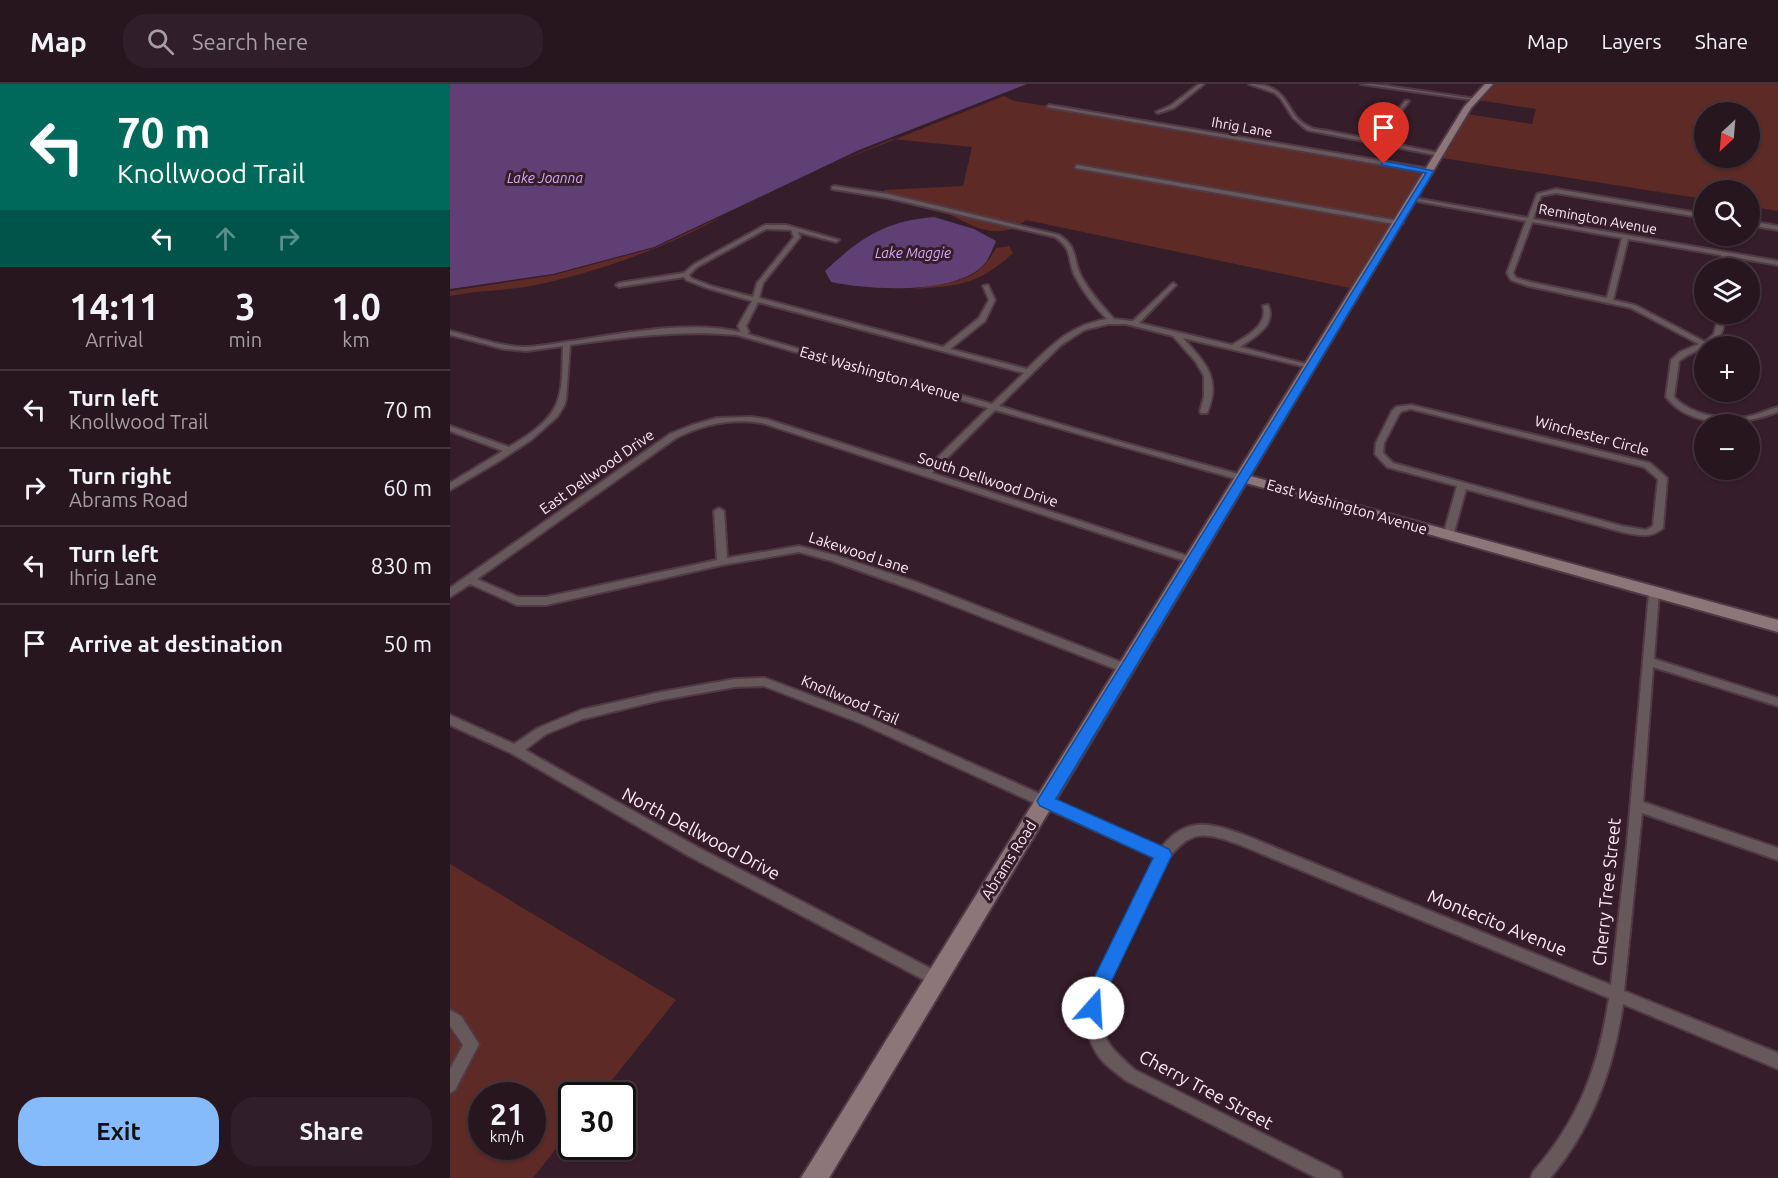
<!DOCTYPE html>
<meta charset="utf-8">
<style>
:root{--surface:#28161f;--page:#301f28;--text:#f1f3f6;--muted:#a59fa4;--line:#44353d;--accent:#86bbfb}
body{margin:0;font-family:Ubuntu,sans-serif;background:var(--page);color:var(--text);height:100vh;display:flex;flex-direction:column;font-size:22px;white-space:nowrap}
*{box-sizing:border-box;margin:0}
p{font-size:20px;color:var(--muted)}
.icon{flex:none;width:33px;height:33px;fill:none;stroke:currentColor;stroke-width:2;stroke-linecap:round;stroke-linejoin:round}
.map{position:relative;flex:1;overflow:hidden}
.panel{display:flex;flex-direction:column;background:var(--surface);width:450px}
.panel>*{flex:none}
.top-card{background:#00695c;color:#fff;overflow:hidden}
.needle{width:39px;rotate:206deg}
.tools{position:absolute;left:1244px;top:18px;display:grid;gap:12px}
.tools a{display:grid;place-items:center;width:66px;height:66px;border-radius:50%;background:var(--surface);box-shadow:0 2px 4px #0004,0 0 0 2px var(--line);font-size:30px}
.speed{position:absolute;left:18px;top:998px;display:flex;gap:12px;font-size:30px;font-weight:700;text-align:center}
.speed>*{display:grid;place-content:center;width:78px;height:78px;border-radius:50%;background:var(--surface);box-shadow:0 2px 4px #0004,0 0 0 2px var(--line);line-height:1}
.speed small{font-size:15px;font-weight:400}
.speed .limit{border:3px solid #111;border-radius:9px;background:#fff;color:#111}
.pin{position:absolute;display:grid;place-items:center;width:51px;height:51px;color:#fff;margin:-62px -26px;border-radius:50% 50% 50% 0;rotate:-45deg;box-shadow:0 0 6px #0007}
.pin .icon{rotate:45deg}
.me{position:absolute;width:66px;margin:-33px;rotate:19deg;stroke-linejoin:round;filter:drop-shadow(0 0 4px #0008)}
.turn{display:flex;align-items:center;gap:21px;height:126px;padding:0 18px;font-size:27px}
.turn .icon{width:78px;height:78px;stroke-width:2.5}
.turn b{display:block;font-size:42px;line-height:51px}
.lanes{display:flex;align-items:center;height:57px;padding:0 18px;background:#0003;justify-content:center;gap:30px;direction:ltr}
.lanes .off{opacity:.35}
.eta{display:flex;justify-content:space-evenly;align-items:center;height:102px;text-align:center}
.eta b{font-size:36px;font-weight:700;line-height:42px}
.cta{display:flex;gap:12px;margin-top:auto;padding:12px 18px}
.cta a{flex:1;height:69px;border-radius:24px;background:var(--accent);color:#111;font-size:24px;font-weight:700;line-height:69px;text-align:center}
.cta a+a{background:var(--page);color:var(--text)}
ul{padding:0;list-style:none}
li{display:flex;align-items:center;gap:18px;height:78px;padding:0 18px;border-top:2px solid var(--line)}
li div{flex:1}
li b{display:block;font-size:22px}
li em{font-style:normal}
header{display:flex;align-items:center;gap:36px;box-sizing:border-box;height:84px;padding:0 30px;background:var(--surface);border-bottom:2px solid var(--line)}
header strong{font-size:28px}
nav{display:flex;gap:33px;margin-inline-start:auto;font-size:21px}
.search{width:420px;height:54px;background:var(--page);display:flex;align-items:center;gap:15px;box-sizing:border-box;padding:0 21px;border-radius:24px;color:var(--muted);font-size:22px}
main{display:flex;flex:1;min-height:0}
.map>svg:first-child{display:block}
</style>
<header>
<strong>Map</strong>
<div class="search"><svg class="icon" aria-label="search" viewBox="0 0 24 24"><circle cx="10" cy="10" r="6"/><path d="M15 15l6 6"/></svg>Search here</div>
<nav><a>Map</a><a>Layers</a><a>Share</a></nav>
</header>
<main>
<section class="panel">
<div class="top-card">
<div class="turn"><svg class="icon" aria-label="left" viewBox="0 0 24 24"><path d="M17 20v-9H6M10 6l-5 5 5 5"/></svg><div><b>70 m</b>Knollwood Trail</div></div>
<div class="lanes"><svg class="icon" aria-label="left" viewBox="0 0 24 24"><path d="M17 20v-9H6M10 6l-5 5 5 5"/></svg><svg class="icon off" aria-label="ahead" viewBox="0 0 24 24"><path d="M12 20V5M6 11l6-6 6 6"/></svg><svg class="icon off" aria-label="right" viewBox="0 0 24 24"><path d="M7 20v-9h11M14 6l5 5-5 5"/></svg></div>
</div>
<div class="eta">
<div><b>14:11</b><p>Arrival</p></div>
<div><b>3</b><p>min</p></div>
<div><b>1.0</b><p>km</p></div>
</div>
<ul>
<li><svg class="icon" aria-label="left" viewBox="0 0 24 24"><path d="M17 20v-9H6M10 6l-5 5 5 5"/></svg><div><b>Turn left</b><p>Knollwood Trail</p></div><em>70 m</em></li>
<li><svg class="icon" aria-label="right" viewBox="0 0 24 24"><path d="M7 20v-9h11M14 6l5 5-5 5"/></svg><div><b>Turn right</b><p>Abrams Road</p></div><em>60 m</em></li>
<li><svg class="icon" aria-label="left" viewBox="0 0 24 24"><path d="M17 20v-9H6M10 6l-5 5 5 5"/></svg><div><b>Turn left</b><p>Ihrig Lane</p></div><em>830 m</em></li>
<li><svg class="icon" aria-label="arrive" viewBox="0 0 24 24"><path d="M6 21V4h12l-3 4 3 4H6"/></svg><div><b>Arrive at destination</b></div><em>50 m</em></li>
</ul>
<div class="cta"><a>Exit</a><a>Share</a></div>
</section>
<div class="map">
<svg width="1328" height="1094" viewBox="0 0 1328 1094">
<rect width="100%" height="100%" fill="#351d29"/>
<path fill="#5e2a26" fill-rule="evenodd" d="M1044,0H1328V127L1299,122V106H1254V115L992,74L1017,30L1082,40L1086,25L1027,16ZM1254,28H1299V74H1254Z
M554,12L564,17L658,31L688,39L977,87L904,205L576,136C544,163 514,135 482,122C468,117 450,117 436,114L434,106L513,102L522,63L442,55L383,80Z
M275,131C217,163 152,187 86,201C58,207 28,206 0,212V207L104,191L204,164Z
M559,162L563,169C528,201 509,202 463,205C499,198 527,201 546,164Z
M0,780L226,916L150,1011H122L121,1046L83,1094H0ZM32,1011H82V1062H32Z"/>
<path fill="#603f75" d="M0,0H577L409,66L204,163L103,190L0,205Z
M484,133L524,145L546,157C543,164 540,172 536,178C510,212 418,206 381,198L375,187C410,154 435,137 484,133Z"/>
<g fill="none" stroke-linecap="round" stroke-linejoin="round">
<defs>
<path id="street" d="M749,0H754L724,24L708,29L706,28L720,22Z
M799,0C844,0 833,32 860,43C865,46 872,46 878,47C893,50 909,53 924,56L955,17H959L929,57L994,70L991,72L857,46L843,34L831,15L825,9Z
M911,0H923L1026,15L1024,16Z
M599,21L980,85L983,87L980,89L597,23Z
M627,81L950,137L953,139L950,141L625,84Z
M384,102L438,110L609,151C629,164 622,174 631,192C640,208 652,222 664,235L683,237L723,199L726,201L725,202L689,239L782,261C797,252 818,242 813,222L818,221C827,241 805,253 790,263L864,282L860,284L733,254C755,279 772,294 757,329H751L750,327L754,313V292L746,278L723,252L676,240H658L634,246L611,261L549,322L671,358L796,392V396H790L545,326L482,389L744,474L746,476L744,478H738L312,339C281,334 254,340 226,354L27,495L68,513H96L267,476L264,427L269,424L274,427L277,474L349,462L384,471L469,499L681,582L682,585L681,588H673L461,505L382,477L349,468L272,481L96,521H67L20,500L0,513V504L220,350L242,341L267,334L301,333L316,335L475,386L538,324L287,251C231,246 176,253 120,261L116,315L114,322L107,333L81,356L46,379L0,406V399L53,367L0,347V342L59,363C75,353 96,341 105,323C114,306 112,282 113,262L76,267L54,265L0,251V247C25,253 51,263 76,263C92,262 107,259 122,257C173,249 241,236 291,248L288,242L302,217L257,204L236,196L234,193L169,203L166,201L169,199L234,189L243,181L315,141H336L389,156L386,158L348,148L350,153L313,199L309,214L493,263L529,234L539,216L533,202L538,201L545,216L535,237L500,265L577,285C602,261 620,241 657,235C645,223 634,209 626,194C616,176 625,167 605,153L438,114L382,105V103ZM316,145L341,146L344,153L307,199L303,213L261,202L241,194L239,191L247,183ZM308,218L574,289L542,320L297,250L299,248L296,242Z
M1106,105L1254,130V134L1106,109L1091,112L1083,135L1328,177V181L1277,172V184H1271V171L1178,155L1163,216L1185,221L1255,258L1264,250L1269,230H1275C1274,267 1252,259 1229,277L1224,313C1241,331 1272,336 1296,333C1307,331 1317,326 1328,323V328C1293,341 1242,346 1216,313L1221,276L1230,268L1249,260L1181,224L1078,202L1061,196L1057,189L1076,137L961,116L964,114L1078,134L1087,110ZM1082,138L1172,154L1157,214L1080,198L1066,194L1063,189Z
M1299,137L1328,142V146L1299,141Z
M961,321L1200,379L1217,394L1213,444C1200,455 1187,451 1172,448L1016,405L1003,452L998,455L995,454L993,452L1007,402L937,383L925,370L926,359L942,327L946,323ZM961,325L1194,383L1208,395L1203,442L1196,446L1172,442L943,379L933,369L934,359L949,330L952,327Z
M1204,504L1209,508L1204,575L1328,614V622L1203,583L1193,718L1328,764V776L1192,729L1174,907L1328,969V985L1173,920C1164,983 1142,1045 1100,1094H1081L1083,1088C1129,1036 1149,982 1159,914L788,760C754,748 741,745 718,775L653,911C645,950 658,962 685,986L890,1088L892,1094H867L675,996C667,989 656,982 650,974C636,956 634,931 639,910L705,774L410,639L314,602L285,603L211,616L133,635L96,650L75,666L249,764L491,890L493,895L491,900L486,902L239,772L61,669L0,641V631L64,660L88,644L131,626L211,608L285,595L315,594L418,633L711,764C736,731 762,739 797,752L1161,901L1177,760L1199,508Z
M0,926L11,932L29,960L5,1006L0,1009V985L13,961L0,942Z"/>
<path id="secondary" d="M1035,0H1043L1021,24L800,392L1328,536V548L796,399L379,1094H351L1014,23Z"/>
</defs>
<use href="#street" stroke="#513a45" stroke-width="4"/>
<use href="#secondary" stroke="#513a45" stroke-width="4"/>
<use href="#street" fill="#67595b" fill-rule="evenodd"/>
<use href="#secondary" fill="#8d767a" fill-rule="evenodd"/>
</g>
<path fill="#1a73e8" stroke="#114b97" stroke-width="1.5" d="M934,77L984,87L606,715L719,765L722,771L655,911L650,931L643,933L636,931L634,924L636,910L703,774L590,722L587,717L976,89L931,81Z"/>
<g text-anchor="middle" stroke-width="6" stroke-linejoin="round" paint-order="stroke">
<g font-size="14" fill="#fdecf4" stroke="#351d29">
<text transform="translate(792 43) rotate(10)" y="5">Ihrig Lane</text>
<text transform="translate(1148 135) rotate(10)" y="5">Remington Avenue</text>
</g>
<g font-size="14" font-style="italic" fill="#d9a9fb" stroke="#351d29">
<text x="95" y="99">Lake Joanna</text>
<text x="463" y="174">Lake Maggie</text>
</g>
<g font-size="15" fill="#fdecf4" stroke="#351d29">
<text transform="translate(430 290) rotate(16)" y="5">East Washington Avenue</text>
<text transform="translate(1142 352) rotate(15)" y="5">Winchester Circle</text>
<text transform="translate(147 388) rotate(-35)" y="5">East Dellwood Drive</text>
<text transform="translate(538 396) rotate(18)" y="5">South Dellwood Drive</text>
<text transform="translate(897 423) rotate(16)" y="5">East Washington Avenue</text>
<text transform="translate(409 469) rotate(18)" y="5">Lakewood Lane</text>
<text transform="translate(400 616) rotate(23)" y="5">Knollwood Trail</text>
<text transform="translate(559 776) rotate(-58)" y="5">Abrams Road</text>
</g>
<g font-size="18" fill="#fdecf4" stroke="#351d29">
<text transform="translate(251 750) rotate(28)" y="6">North Dellwood Drive</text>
<text transform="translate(1157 808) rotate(-84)" y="6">Cherry Tree Street</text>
<text transform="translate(1047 839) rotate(22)" y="6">Montecito Avenue</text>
<text transform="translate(756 1006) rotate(28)" y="6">Cherry Tree Street</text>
</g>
</g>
</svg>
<div class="tools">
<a><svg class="needle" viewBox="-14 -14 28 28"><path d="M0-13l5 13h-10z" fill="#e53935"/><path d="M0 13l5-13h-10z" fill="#a59fa4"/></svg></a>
<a><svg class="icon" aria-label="search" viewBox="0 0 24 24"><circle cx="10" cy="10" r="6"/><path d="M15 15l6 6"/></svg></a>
<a><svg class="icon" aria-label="layers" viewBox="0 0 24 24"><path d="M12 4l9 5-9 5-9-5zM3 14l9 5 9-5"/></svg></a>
<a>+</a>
<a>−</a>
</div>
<div class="speed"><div>21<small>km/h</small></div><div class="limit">30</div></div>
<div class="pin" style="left:934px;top:80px;background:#d93025"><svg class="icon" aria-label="arrive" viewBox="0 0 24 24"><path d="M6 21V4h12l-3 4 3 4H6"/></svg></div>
<svg class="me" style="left:643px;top:924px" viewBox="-20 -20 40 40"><circle r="19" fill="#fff"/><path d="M0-13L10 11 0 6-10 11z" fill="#1a73e8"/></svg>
</div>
</main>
